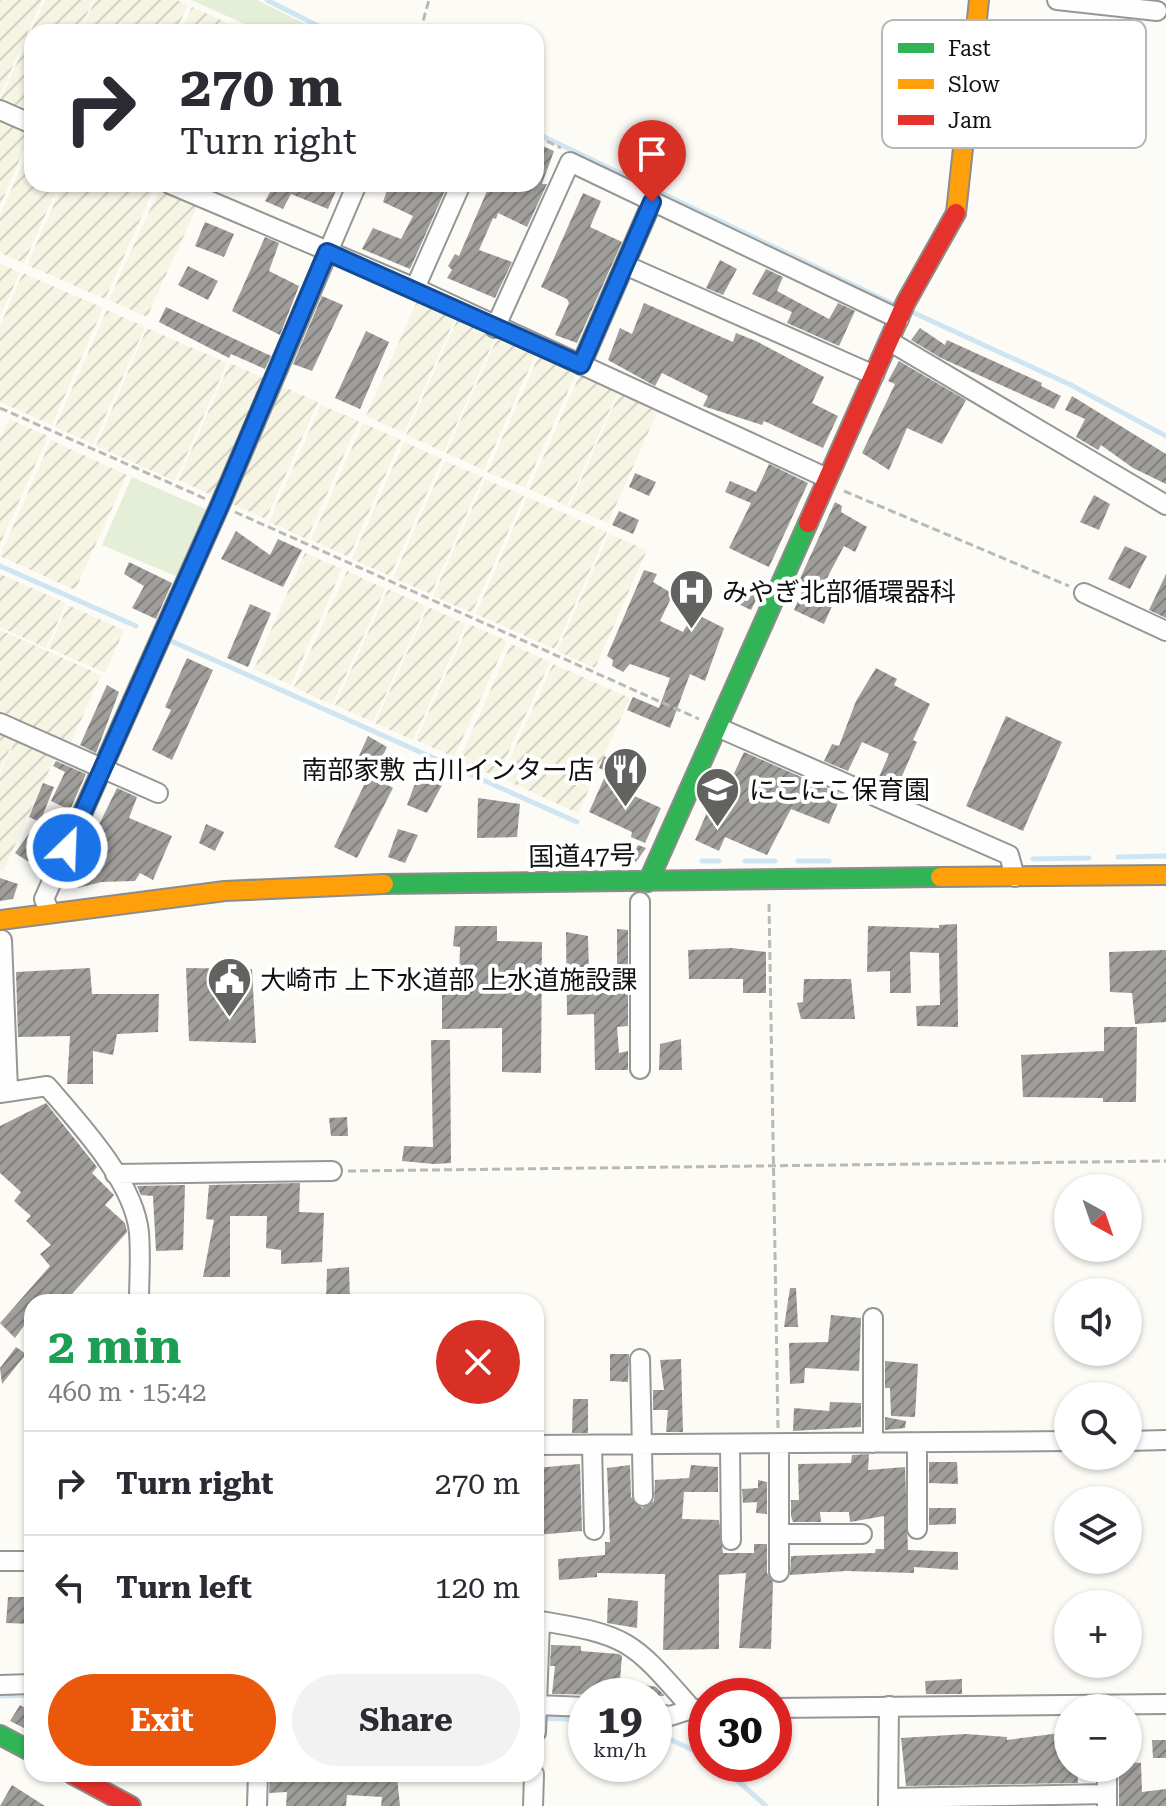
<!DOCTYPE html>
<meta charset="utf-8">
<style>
:root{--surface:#fff;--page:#f2f2f3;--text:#2b2b33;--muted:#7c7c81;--line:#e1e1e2;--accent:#ea580c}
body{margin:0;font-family:"Roboto Serif","Noto Sans JP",serif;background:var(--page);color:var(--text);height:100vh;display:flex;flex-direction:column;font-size:30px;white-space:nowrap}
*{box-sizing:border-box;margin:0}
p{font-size:26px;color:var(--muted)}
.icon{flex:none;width:44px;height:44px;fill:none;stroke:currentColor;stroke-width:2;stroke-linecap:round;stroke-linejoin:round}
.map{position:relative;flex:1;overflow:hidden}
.sheet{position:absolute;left:24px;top:1294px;width:520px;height:488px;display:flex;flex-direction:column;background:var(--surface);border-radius:24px;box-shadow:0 2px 6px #0004}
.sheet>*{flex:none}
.banner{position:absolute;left:24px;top:24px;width:520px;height:168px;border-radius:24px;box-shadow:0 2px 6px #0004;background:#fff;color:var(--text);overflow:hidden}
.needle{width:52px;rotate:140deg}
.buttons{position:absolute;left:1054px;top:1174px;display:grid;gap:16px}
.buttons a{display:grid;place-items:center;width:88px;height:88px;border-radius:50%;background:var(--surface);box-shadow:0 2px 6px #0004;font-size:40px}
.speed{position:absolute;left:568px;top:1678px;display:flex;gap:16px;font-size:40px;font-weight:700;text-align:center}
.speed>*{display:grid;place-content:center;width:104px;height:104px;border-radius:50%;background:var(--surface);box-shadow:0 2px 6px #0004;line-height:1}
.speed small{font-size:20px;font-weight:400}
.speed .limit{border:12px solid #d22;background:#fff;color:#111}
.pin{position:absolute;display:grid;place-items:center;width:68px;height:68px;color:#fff;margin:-82px -34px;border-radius:50% 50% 50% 0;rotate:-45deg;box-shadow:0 0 8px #0007}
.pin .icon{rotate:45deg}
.me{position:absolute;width:88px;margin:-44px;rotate:24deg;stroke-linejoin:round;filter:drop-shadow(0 0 6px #0008)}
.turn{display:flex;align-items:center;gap:28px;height:168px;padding:0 24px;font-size:36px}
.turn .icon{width:104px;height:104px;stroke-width:2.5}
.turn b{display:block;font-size:56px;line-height:68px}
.round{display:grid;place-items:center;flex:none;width:84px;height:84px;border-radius:42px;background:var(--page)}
.head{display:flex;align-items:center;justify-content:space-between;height:136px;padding:0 24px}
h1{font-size:48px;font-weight:700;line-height:60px;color:#1e9e55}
.primary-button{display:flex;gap:16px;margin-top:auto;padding:16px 24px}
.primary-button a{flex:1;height:92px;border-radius:48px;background:var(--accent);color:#fff;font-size:32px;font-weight:700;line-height:92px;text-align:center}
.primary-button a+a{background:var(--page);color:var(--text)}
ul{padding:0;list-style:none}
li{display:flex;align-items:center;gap:24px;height:104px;padding:0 24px;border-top:2px solid var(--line)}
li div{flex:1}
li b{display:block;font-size:30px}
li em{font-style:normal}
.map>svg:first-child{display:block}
</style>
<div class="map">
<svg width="1166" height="1806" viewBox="0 0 1166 1806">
<defs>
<pattern id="farmland-furrows" width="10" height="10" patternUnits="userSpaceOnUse" patternTransform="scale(2)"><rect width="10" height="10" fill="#f6f5e4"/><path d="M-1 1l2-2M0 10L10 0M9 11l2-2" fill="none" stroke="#d2d1c3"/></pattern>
<pattern id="building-hatch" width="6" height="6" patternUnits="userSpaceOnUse" patternTransform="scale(2)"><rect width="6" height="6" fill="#a09e9b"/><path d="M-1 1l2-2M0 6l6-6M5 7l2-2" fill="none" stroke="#817f7d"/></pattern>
</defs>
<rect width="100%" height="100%" fill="#fcfbf6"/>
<path fill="url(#farmland-furrows)" d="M0,0H42L0,95Z
M45,0H93L79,32H32V114L0,100Z
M95,0H177L188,5L175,32H81Z
M192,7L228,23L224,32H180Z
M0,116L32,130L0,206Z
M32,143V184H59L24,263L0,253V215Z
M63,184H156L105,299L27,265Z
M161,185L199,202L147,317L109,300Z
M0,264L20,272L0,316Z
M23,273L103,308L52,425L0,402V326Z
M418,299L456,316L404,433L366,416Z
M107,310L145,327L93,444L55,427Z
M458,318L496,335L444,452L406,435Z
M147,328L227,363L175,481L96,446Z
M498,336L536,353L484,470L446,453Z
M539,355L577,371L525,488L487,472Z
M230,363L268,380L216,497L178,480Z
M581,372L619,389L567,506L529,489Z
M280,385L318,402L266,519L228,502Z
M621,389L660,406L608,523L569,507Z
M321,405L359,421L307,539L269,522Z
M9,419L48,436L0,544V439Z
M363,423L401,440L349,557L311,540Z
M51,440L127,475L75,590L0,556Z
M404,442L442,459L390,576L352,559Z
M445,461L483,477L431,594L393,578Z
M485,479L524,496L472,613L433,596Z
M527,497L607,532L555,649L476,614Z
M609,534L647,550L595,668L557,651Z
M305,553L342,569L291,685L254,669Z
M347,571L385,589L332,705L294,687Z
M0,574L66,603L46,648L0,627Z
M388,589L426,606L373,722L335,705Z
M68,605L124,630L105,673L49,648Z
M428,607L466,624L413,740L375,723Z
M469,624L507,641L454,757L416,740Z
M0,630L101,675L69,747L0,717Z
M511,644L550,662L497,777L459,760Z
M553,664L630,698L578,813L501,778Z
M0,728L16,735L0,770Z
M17,736L57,753L3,871L0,870V774Z"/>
<path fill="#e5efd8" d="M191,0H257L322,32H262Z
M132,477L210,511L180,578L102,545Z"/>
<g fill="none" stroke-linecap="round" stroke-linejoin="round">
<path stroke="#d0e5f2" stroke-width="5" d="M267,0L330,32
M536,133L895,305
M912,312L1071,385L1166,436
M0,566L136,626
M169,640L577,822
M1118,857L1166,856
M1033,859L1089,858
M702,861H719
M745,861H775
M798,861H829
M0,1696L32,1695
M539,1718L586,1720
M654,1732L706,1756
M719,1764L766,1806"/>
</g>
<path fill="url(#building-hatch)" d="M536,143L554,151L542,184H547L527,227L498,213L496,219L493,218L479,250L512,262L495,298L447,278L452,270L448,266L455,254L459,256L490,184H536Z
M267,184H339L328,209L291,194L283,209L265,201L273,187Z
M389,184H448L410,269L362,249L373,228L401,239L413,216L383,202Z
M583,193L601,201L590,227L622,242L577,343L555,335L569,303L567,299L541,287Z
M205,222L234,234L224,257L195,246Z
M265,237L279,243L269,271L299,286L280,335L232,311Z
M720,260L737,269L723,295L706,288Z
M188,266L218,281L208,300L178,285Z
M766,269L783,277L777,291L829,319L838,303L855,311L839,346L787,323L792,312L752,294Z
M322,296L343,305L312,371L293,364Z
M644,303L733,342L736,333L756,341L824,377L812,403L838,416L823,448L764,421L762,425L703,406L708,396L662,373L655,386L608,360L620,328L632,334Z
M166,307L271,356L265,369L231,354L229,358L159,322Z
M920,328L945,345L947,340L1042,383L1041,386L1061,396L1054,409L941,358L911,340Z
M366,331L389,342L360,409L335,398Z
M899,361L966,400L942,444L907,428L889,470L862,453L895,384L888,381Z
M1072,396L1166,454V484L1133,468L1101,445L1098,450L1076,437L1085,419L1065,410Z
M769,464L808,483L769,567L729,548L751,503L725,492L730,481L756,492Z
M635,473L656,482L649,496L629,487Z
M1094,495L1110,504L1099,530L1080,522Z
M835,502L842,506L841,512L867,527L855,552L844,546L817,597L832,606L824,624L794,610L804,587L798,583Z
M619,511L639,520L633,534L612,525Z
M236,531L270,555L278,539L302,550L283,587L221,559Z
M1125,546L1147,556L1130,589L1108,579Z
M129,562L172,583L156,619L132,608L144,586L124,574Z
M644,570L657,574L653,582L673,594L660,621L683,632L694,613L724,628L705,681L690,674L670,728L627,710L633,697L659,708L670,678L630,664L623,672L612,666L613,660L607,656Z
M1166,574V618L1149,610Z
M739,588L758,596L751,610L734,602Z
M250,604L271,613L248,667L227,658Z
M187,658L213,670L172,760L152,750L171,710L165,707Z
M876,668L897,679L894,685L930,704L913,740L917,742L895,792L876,784L889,754L862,742L848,771L824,761L832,744L839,746L856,701Z
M107,685L119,692L96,753L80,745Z
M1006,716L1062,742L1023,831L966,806Z
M368,736L387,747L377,768L357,760Z
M744,752L838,793L841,796L829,824L791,809L767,855L725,837L719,851L695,840L721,780L730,782Z
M604,756L638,772L630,794L661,808L645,843L631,837L632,832L589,812L607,772L599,768Z
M56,761L86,774L70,810L51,801L65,772L53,766Z
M423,762L448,774L427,813L407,805Z
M369,775L393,788L357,858L334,847Z
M43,783L54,787L40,822L29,817Z
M117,788L137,797L129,818L172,836L153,880L140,873L135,881L101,882L78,888L84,871L73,864L82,842L89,845Z
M478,798L520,804L517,837L477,838Z
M36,824L48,834L29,862L15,853Z
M206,824L224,832L215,851L199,843Z
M398,829L418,835L405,863L388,857Z
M638,845L646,848L636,862L631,859Z
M0,878L18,884L13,899L0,901Z
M957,924L958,1027L917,1026L916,1006L940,1005L939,953L910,952L911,993H890V971L867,972L868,926L939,928V925Z
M455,926H497V941L542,942L541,1073L502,1072V1028L442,1029V976L459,978L460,947L453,946Z
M617,929L628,930V1026L617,1027L619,1053L628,1051V1070H595L594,1014L567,1015L566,932L588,936L589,973L617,974Z
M731,948L766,952V993H743V979H689L688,950Z
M1166,950V1022L1135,1024L1132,993L1110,992L1109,952Z
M90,968L92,994H159L158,1032L117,1034L113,1055L93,1051V1084H67L70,1036L18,1037L16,972Z
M186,968L252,969L256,1043L189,1041Z
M804,979H851L855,1019H801L797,1003L803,1002Z
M1104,1027H1137L1136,1102H1103V1098L1023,1097L1021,1055L1104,1051Z
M681,1039L682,1070H659L660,1044Z
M431,1040H450L451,1163L434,1164L402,1161L404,1146L433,1147Z
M46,1103L97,1167L92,1173L114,1195L105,1205L125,1223L127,1232L65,1302H32V1315L15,1338L0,1323L50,1266L40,1254L51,1245L26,1221L31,1216L14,1201L21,1192L0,1173V1126Z
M347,1117L348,1136H331L329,1118Z
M300,1183L299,1212L324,1213L322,1262L281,1264V1250L266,1248L267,1216H230V1277H203L214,1220L206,1219L209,1185Z
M185,1185L183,1250L156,1251L153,1196L141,1195L137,1186Z
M349,1267L350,1302H326L327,1269Z
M790,1288H796L798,1327H784Z
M831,1315L861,1318L859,1371L805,1368L804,1383L790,1384L789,1343L828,1342Z
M16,1347L26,1354L2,1384L0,1368Z
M610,1354H629L628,1382L610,1381Z
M681,1359L683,1432H666L668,1410H653V1390H664L660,1360Z
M885,1361L918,1364L915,1417L891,1416L890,1388H885Z
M573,1399H588V1433H572Z
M830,1402L861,1403V1427L793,1431L794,1408L829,1411Z
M885,1417L906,1421L905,1428L885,1430Z
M869,1454L868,1470L905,1467L908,1550L958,1552V1570L914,1567V1573L846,1571L790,1575L791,1556L875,1553L876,1549H884V1516L850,1522L849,1512H820L821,1522H793L791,1516V1500H799L798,1464L851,1463L852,1455Z
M929,1462H957L958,1484L929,1483Z
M580,1464L582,1531L536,1535V1468Z
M630,1465L631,1497L642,1508L654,1501L655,1480L689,1478L691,1465L718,1467V1492H684L682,1519L719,1520L723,1553H754V1544H767V1573L773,1582L771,1649L739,1648L746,1573L719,1575V1649L663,1650L665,1574L597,1573V1577L559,1580L558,1559L605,1555V1542H610L607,1468Z
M758,1480L767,1482V1514L756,1513L757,1502L743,1503L742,1489L758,1488Z
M929,1508H956V1524L929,1525Z
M8,1597H32V1624L6,1623Z
M608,1598L638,1601L637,1628L607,1623Z
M551,1645L581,1646V1651L619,1654L622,1656L620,1680L656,1687L665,1696L552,1694L555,1666H550Z
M962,1679V1694H926L925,1681Z
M20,1705L32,1712L26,1729L10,1721Z
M1068,1732V1769L1077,1768L1078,1783L906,1786L901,1738L966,1734L1007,1737V1740Z
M1152,1740H1166V1758H1153Z
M1128,1762L1141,1763L1142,1792L1166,1789V1806H1119V1768H1128Z
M270,1774L397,1777L400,1806H381L382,1797L347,1795L346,1806H286L287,1792L269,1793Z
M12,1785L45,1806H0Z"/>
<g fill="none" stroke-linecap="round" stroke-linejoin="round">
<defs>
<path id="street" d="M1057,0L1157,11
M0,110L32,124
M170,184L415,288L827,478
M625,265L874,375
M415,288L461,184
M495,328L570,162L899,319
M889,341L1166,505
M581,365L652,202
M1084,593L1166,631
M0,723L158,793
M717,727L1009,855L1015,877
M640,902V1069
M50,912L44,899L220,505L357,184
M2,940L8,1090
M0,1093L47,1086C79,1123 135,1183 139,1233C141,1256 139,1279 139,1302
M115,1174L332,1171
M873,1318V1443
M640,1359L643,1496
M1128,1441L1166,1440
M730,1444L731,1540
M779,1444V1572
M536,1445L1068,1441
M592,1445L594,1530
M917,1529V1443
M779,1534H862
M0,1561H32
M536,1620L540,1621L536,1732
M540,1621C630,1635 633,1642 692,1709H706
M0,1685L32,1684
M536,1705L586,1707
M774,1708L1166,1704
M654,1713L670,1716L692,1709
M1107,1768V1805
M888,1798L1107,1794
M257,1806L258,1774
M533,1806L534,1774
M888,1806L889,1706"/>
<path id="fast" d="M648,882L808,523
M384,884L940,877
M0,1735L32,1752"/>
<path id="slow" d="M956,213L979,0
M940,877L1166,875
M0,920L225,891L384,884"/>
<path id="jam" d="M808,523L906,302L956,213
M72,1774L131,1806"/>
</defs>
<use href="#street" stroke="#969694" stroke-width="22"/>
<use href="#fast" stroke="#8d8c8a" stroke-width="22"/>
<use href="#slow" stroke="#8d8c8a" stroke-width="22"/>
<use href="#jam" stroke="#8d8c8a" stroke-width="22"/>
<path stroke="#b9b9b8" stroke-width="3" stroke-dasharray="8 4" stroke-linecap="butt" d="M420,32L429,0
M536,136L561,148
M0,408L206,499
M844,491L1069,586
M235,512L699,719
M769,904L778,1428
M348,1171L1166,1161"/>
<use href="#street" stroke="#fffefe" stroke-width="18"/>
<use href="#fast" stroke="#30b455" stroke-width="18"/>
<use href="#slow" stroke="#ff9f0a" stroke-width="18"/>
<use href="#jam" stroke="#e5322d" stroke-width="18"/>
</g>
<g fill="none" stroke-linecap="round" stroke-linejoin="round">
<defs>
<path id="route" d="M67,848L220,505L327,252L581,365L652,202"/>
</defs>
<use href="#route" stroke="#114b97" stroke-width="20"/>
<use href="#route" stroke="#1a73e8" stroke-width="14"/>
</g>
<defs>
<symbol id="hospital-pin" viewBox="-11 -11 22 30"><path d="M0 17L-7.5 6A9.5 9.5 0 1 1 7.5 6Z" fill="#636260" stroke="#fff"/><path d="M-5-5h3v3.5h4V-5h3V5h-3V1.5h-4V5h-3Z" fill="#fff"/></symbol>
<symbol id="restaurant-pin" viewBox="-11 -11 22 30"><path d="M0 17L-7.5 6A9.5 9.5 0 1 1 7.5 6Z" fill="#636260" stroke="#fff"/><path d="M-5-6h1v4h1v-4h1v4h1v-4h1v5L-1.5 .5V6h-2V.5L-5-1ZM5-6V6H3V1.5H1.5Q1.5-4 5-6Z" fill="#fff"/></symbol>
<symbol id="school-pin" viewBox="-11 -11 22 30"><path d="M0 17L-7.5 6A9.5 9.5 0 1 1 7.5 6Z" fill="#636260" stroke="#fff"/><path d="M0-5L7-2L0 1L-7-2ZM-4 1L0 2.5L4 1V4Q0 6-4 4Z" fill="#fff"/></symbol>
<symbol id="civic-pin" viewBox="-11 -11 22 30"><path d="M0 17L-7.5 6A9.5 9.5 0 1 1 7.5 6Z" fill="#636260" stroke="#fff"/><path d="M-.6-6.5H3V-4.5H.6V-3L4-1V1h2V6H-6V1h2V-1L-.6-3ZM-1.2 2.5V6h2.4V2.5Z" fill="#fff"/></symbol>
</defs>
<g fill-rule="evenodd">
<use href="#hospital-pin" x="666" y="566" width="51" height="69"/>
<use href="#restaurant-pin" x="600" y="744" width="51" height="69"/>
<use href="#school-pin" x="692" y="764" width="51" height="69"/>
<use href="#civic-pin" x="204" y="954" width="51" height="69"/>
</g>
<g text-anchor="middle" stroke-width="8" stroke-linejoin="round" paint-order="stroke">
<g font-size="26" fill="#101010" stroke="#fff" text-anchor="start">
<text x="722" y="601">みやぎ北部循環器科</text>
<text x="594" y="779" text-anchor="end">南部家敷 古川インター店</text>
<text x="749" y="799">にこにこ保育園</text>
<text x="260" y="989">大崎市 上下水道部 上水道施設課</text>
</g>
<g font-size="26" fill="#101010" stroke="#fff">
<text transform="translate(582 856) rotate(-1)" y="9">国道47号</text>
</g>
</g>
<rect x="882" y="20" width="264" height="128" rx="12" fill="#fff" stroke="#b7b7b7" stroke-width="2"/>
<rect x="898" y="43" width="36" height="10" fill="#30b455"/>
<rect x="898" y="79" width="36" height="10" fill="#ff9f0a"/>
<rect x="898" y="115" width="36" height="10" fill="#e5322d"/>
<g font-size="22" fill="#101010">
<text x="948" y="56">Fast</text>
<text x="948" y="92">Slow</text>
<text x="948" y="128">Jam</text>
</g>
</svg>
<div class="buttons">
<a><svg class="needle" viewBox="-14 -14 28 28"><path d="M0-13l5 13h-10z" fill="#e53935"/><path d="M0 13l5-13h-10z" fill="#7c7c81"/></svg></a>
<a><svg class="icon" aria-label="sound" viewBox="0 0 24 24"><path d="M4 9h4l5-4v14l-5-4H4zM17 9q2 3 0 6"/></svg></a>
<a><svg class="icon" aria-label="search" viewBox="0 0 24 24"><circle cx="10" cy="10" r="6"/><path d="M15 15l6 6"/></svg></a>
<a><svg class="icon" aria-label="layers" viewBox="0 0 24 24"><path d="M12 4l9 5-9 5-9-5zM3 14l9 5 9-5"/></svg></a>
<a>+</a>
<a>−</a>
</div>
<div class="speed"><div>19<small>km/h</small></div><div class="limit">30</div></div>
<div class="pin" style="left:652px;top:202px;background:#d93025"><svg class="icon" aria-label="arrive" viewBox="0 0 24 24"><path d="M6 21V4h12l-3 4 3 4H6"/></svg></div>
<svg class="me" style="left:67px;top:848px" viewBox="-20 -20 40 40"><circle r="17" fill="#1a73e8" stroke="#fff" stroke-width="3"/><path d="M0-11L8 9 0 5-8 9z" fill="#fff"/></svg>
<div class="banner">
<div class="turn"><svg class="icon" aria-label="right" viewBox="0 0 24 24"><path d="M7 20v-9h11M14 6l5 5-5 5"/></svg><div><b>270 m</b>Turn right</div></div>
</div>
<section class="sheet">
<div class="head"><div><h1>2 min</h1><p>460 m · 15:42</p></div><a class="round" style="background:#d93025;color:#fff"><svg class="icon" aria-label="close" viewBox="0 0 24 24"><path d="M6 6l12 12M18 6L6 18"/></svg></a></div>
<ul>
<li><svg class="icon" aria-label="right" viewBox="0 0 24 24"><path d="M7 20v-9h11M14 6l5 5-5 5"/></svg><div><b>Turn right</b></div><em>270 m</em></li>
<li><svg class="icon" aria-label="left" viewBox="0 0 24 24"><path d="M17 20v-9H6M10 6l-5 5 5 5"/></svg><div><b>Turn left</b></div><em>120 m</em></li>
</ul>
<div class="primary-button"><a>Exit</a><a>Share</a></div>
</section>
</div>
